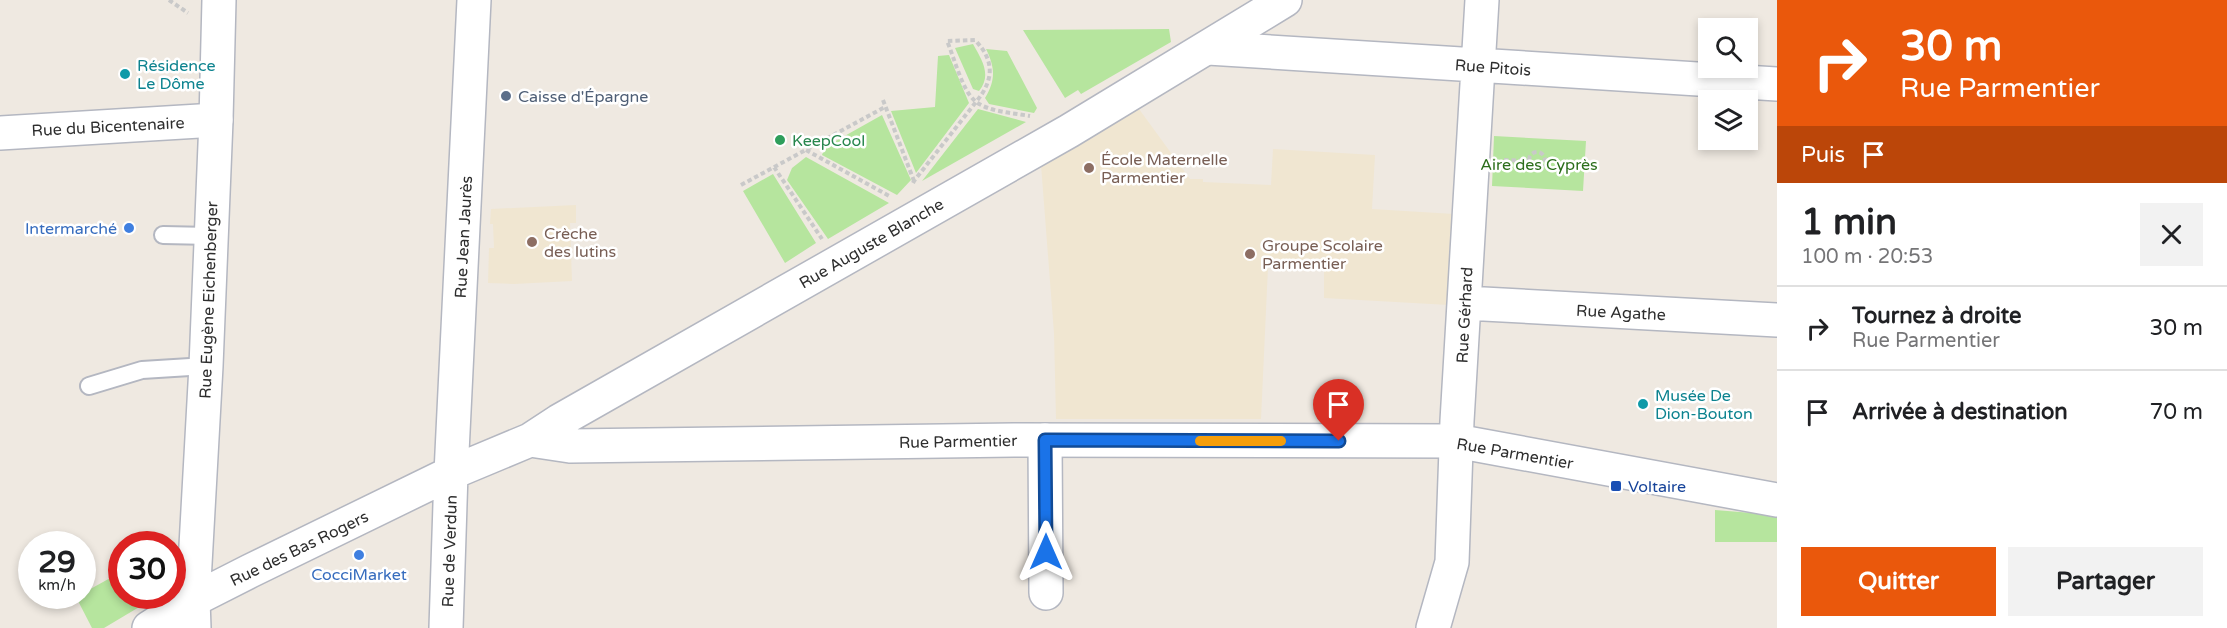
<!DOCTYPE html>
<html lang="fr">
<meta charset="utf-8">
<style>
:root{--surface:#fff;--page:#f2f2f2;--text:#202124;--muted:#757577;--line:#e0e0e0;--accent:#ea580c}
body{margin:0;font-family:"Varela Round",sans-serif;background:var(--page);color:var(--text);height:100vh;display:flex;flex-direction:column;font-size:22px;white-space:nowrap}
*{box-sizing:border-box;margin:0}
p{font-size:20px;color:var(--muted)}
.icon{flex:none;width:33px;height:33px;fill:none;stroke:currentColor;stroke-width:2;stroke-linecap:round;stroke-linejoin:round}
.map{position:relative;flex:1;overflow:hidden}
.panel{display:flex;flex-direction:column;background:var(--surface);width:450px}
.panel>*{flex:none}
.top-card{background:#ea580c;color:#fff;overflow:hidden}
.tools{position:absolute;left:1698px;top:18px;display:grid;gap:12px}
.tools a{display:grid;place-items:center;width:60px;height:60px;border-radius:0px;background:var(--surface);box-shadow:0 3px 9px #0003;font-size:30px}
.speed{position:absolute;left:18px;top:531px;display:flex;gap:12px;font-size:30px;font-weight:700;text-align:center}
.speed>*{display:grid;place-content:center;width:78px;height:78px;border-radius:50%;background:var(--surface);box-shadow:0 3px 9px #0003;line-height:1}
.speed small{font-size:15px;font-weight:400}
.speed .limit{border:9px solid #d22;background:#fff;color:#111}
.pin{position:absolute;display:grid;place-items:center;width:51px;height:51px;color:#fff;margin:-62px -26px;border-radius:50% 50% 50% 0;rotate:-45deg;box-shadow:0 0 6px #0007}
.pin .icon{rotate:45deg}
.me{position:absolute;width:66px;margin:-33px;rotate:0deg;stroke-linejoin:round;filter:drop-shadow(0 0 4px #0008)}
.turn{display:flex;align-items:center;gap:21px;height:126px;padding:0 24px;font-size:27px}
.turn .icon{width:78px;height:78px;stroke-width:2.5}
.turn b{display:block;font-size:42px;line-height:51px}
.then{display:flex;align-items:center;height:57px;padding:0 24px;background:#0003;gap:12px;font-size:22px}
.round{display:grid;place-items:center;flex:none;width:63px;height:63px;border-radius:0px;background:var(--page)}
.headline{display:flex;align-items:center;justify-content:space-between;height:102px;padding:0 24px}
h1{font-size:36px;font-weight:700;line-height:45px}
.cta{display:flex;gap:12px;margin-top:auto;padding:12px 24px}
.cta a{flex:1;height:69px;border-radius:0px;background:var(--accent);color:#fff;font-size:24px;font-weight:700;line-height:69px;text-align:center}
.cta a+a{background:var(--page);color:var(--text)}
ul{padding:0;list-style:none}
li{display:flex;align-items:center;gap:18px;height:84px;padding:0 24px;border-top:2px solid var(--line)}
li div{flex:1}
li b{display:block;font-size:22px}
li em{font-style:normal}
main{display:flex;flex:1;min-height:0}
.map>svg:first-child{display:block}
</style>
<main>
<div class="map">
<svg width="1777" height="628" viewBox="0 0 1777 628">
<rect width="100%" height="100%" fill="#efe9e1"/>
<path fill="#f0e6d1" d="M1139,109L1190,179H1203V182L1271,185L1273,149L1375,155L1372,209L1454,214L1449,305L1324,298V268L1268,267L1261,419H1056L1054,333L1041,165Z
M576,205V223H570L572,281L514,284L488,283L489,248H494L493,224H490L491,209Z"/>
<path fill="#b6e59e" d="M1169,29L1171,42L1081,94L1078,90L1065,98L1023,30Z
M973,44C982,60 992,75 979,91L973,89L955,48Z
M986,49L1007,51L1037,108L1034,113L989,104L985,98C996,80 995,67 986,49Z
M949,55L969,103L916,173L891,111L935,107L938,56Z
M978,109L1026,122L922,181Z
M882,115L911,180L897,195L822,155L825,147Z
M1494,136L1586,141L1583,191L1492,186Z
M806,157L889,203L828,239L787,180L792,168Z
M773,174L816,243L785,263L743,191Z
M1715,510L1777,515V542H1715Z
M121,572L122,596L156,597L104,628H92L76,597Z"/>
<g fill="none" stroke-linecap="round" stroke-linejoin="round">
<defs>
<path id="service" d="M163,235L211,236
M89,386L142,370L206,366"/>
<path id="minor" d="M1208,48L1777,84
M0,133L216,120
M1465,303L1777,320
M1045,440L1046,593
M1433,628L1452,562L1457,421L1482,0"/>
<path id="tertiary" d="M530,440L570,446L1014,440L1456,441L1777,500
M149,628L193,600L250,571L451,473L530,440L559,421L1069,131L1285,0
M194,628L193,600L206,366L216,120L219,0
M446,628L451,473L474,0"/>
</defs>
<use href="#service" stroke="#b4b7c1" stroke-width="20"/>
<use href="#minor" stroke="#b4b7c1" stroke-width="36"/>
<use href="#tertiary" stroke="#b4b7c1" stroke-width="36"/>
<path stroke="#c9c9c9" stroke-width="4" stroke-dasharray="4.5 3" stroke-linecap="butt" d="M169,0L188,13
M883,100L914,181
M806,150L891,197
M1529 160a8 8 0 1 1 16 0a8 8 0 1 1-16 0Z
M1504,160L1529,161
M774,167L822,239
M913,183L914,181L976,102C994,80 995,61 975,40L947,41C954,57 962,90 975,101C988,112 1014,113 1030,116
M741,185L885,107"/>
<use href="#service" stroke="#fff" stroke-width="16"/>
<use href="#minor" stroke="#fff" stroke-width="33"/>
<use href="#tertiary" stroke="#fff" stroke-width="33"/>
</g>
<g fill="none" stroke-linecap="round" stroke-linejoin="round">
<defs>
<path id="route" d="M1046,552L1045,440L1339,441"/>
</defs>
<use href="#route" stroke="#114b97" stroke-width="15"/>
<use href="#route" stroke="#1a73e8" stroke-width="10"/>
<path stroke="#f59e0b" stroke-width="10" d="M1200,441H1281"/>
</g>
<g fill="#0f9aa8" stroke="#fff" stroke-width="2">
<circle cx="125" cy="74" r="6"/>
<circle cx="1643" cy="404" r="6"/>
</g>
<circle fill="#5c6f8a" stroke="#fff" stroke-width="2" cx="506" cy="96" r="6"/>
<circle fill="#2e9e5b" stroke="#fff" stroke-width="2" cx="780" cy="140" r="6"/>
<g fill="#8d6e63" stroke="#fff" stroke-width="2">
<circle cx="1089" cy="168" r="6"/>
<circle cx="532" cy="242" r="6"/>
<circle cx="1250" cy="254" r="6"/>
</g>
<g fill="#3f7fe0" stroke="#fff" stroke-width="2">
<circle cx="129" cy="228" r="6"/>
<circle cx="359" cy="555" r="6"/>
</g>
<rect fill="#1a4fb4" stroke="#fff" stroke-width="2" x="1610" y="480" width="12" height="12" rx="3"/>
<g text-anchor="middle" stroke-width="5" stroke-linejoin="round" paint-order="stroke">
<g font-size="16" fill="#0d838f" stroke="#fff" text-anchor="start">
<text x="137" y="71">Résidence<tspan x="137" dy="18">Le Dôme</tspan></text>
<text x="1655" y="401">Musée De<tspan x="1655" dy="18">Dion-Bouton</tspan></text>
</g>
<g font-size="16" fill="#2e2e2e" stroke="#fff">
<text transform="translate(1493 67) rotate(4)" y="6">Rue Pitois</text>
<text transform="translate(108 126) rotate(-3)" y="6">Rue du Bicentenaire</text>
<text transform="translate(463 237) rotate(-87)" y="6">Rue Jean Jaurès</text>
<text transform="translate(871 243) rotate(-30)" y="6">Rue Auguste Blanche</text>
<text transform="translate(208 300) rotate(-88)" y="6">Rue Eugène Eichenberger</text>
<text transform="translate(1621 312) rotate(3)" y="6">Rue Agathe</text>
<text transform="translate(1464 315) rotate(-87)" y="6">Rue Gérhard</text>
<text transform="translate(958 441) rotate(-1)" y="6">Rue Parmentier</text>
<text transform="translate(1515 453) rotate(10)" y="6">Rue Parmentier</text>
<text transform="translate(299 548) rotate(-26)" y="6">Rue des Bas Rogers</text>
<text transform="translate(449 551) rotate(-88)" y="6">Rue de Verdun</text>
</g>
<g font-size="16" fill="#4e5e75" stroke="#fff" text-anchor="start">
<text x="518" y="102">Caisse d'Épargne</text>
</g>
<g font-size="16" fill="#27864d" stroke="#fff" text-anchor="start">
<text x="792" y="146">KeepCool</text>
</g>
<g font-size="16" fill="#785e54" stroke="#fff" text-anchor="start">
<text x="1101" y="165">École Maternelle<tspan x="1101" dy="18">Parmentier</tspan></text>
<text x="544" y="239">Crèche<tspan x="544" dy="18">des lutins</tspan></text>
<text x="1262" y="251">Groupe Scolaire<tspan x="1262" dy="18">Parmentier</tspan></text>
</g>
<g font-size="16" fill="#2c6e1b" stroke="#fff">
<text x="1539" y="170">Aire des Cyprès</text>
</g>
<g font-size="16" fill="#366cbe" stroke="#fff" text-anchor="end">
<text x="117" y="234">Intermarché</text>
<text x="359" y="580" text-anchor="middle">CocciMarket</text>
</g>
<g font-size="16" fill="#164399" stroke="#fff" text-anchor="start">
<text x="1628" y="492">Voltaire</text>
</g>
</g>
</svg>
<div class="tools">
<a><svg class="icon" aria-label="search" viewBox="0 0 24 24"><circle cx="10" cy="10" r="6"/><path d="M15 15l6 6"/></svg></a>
<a><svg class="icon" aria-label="layers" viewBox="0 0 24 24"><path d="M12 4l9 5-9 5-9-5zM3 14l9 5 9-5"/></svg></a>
</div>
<div class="speed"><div>29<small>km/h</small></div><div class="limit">30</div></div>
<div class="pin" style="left:1339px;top:441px;background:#d93025"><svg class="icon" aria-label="arrive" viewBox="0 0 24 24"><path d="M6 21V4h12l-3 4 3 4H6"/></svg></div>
<svg class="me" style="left:1046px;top:552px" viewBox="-20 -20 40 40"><path d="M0-17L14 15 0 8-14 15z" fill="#1a73e8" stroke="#fff" stroke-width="4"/></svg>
</div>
<section class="panel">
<div class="top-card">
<div class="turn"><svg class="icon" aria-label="right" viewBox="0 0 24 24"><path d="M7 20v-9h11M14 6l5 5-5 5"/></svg><div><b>30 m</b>Rue Parmentier</div></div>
<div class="then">Puis<svg class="icon" aria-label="arrive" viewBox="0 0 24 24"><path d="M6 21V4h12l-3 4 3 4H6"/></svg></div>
</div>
<div class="headline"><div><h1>1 min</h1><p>100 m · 20:53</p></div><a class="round"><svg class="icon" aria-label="close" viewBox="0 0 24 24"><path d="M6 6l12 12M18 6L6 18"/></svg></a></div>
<ul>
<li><svg class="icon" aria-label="right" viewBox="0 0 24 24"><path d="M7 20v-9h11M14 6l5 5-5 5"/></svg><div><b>Tournez à droite</b><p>Rue Parmentier</p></div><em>30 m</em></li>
<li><svg class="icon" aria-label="arrive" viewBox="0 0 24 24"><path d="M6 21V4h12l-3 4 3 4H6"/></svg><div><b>Arrivée à destination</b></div><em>70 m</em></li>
</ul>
<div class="cta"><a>Quitter</a><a>Partager</a></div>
</section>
</main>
